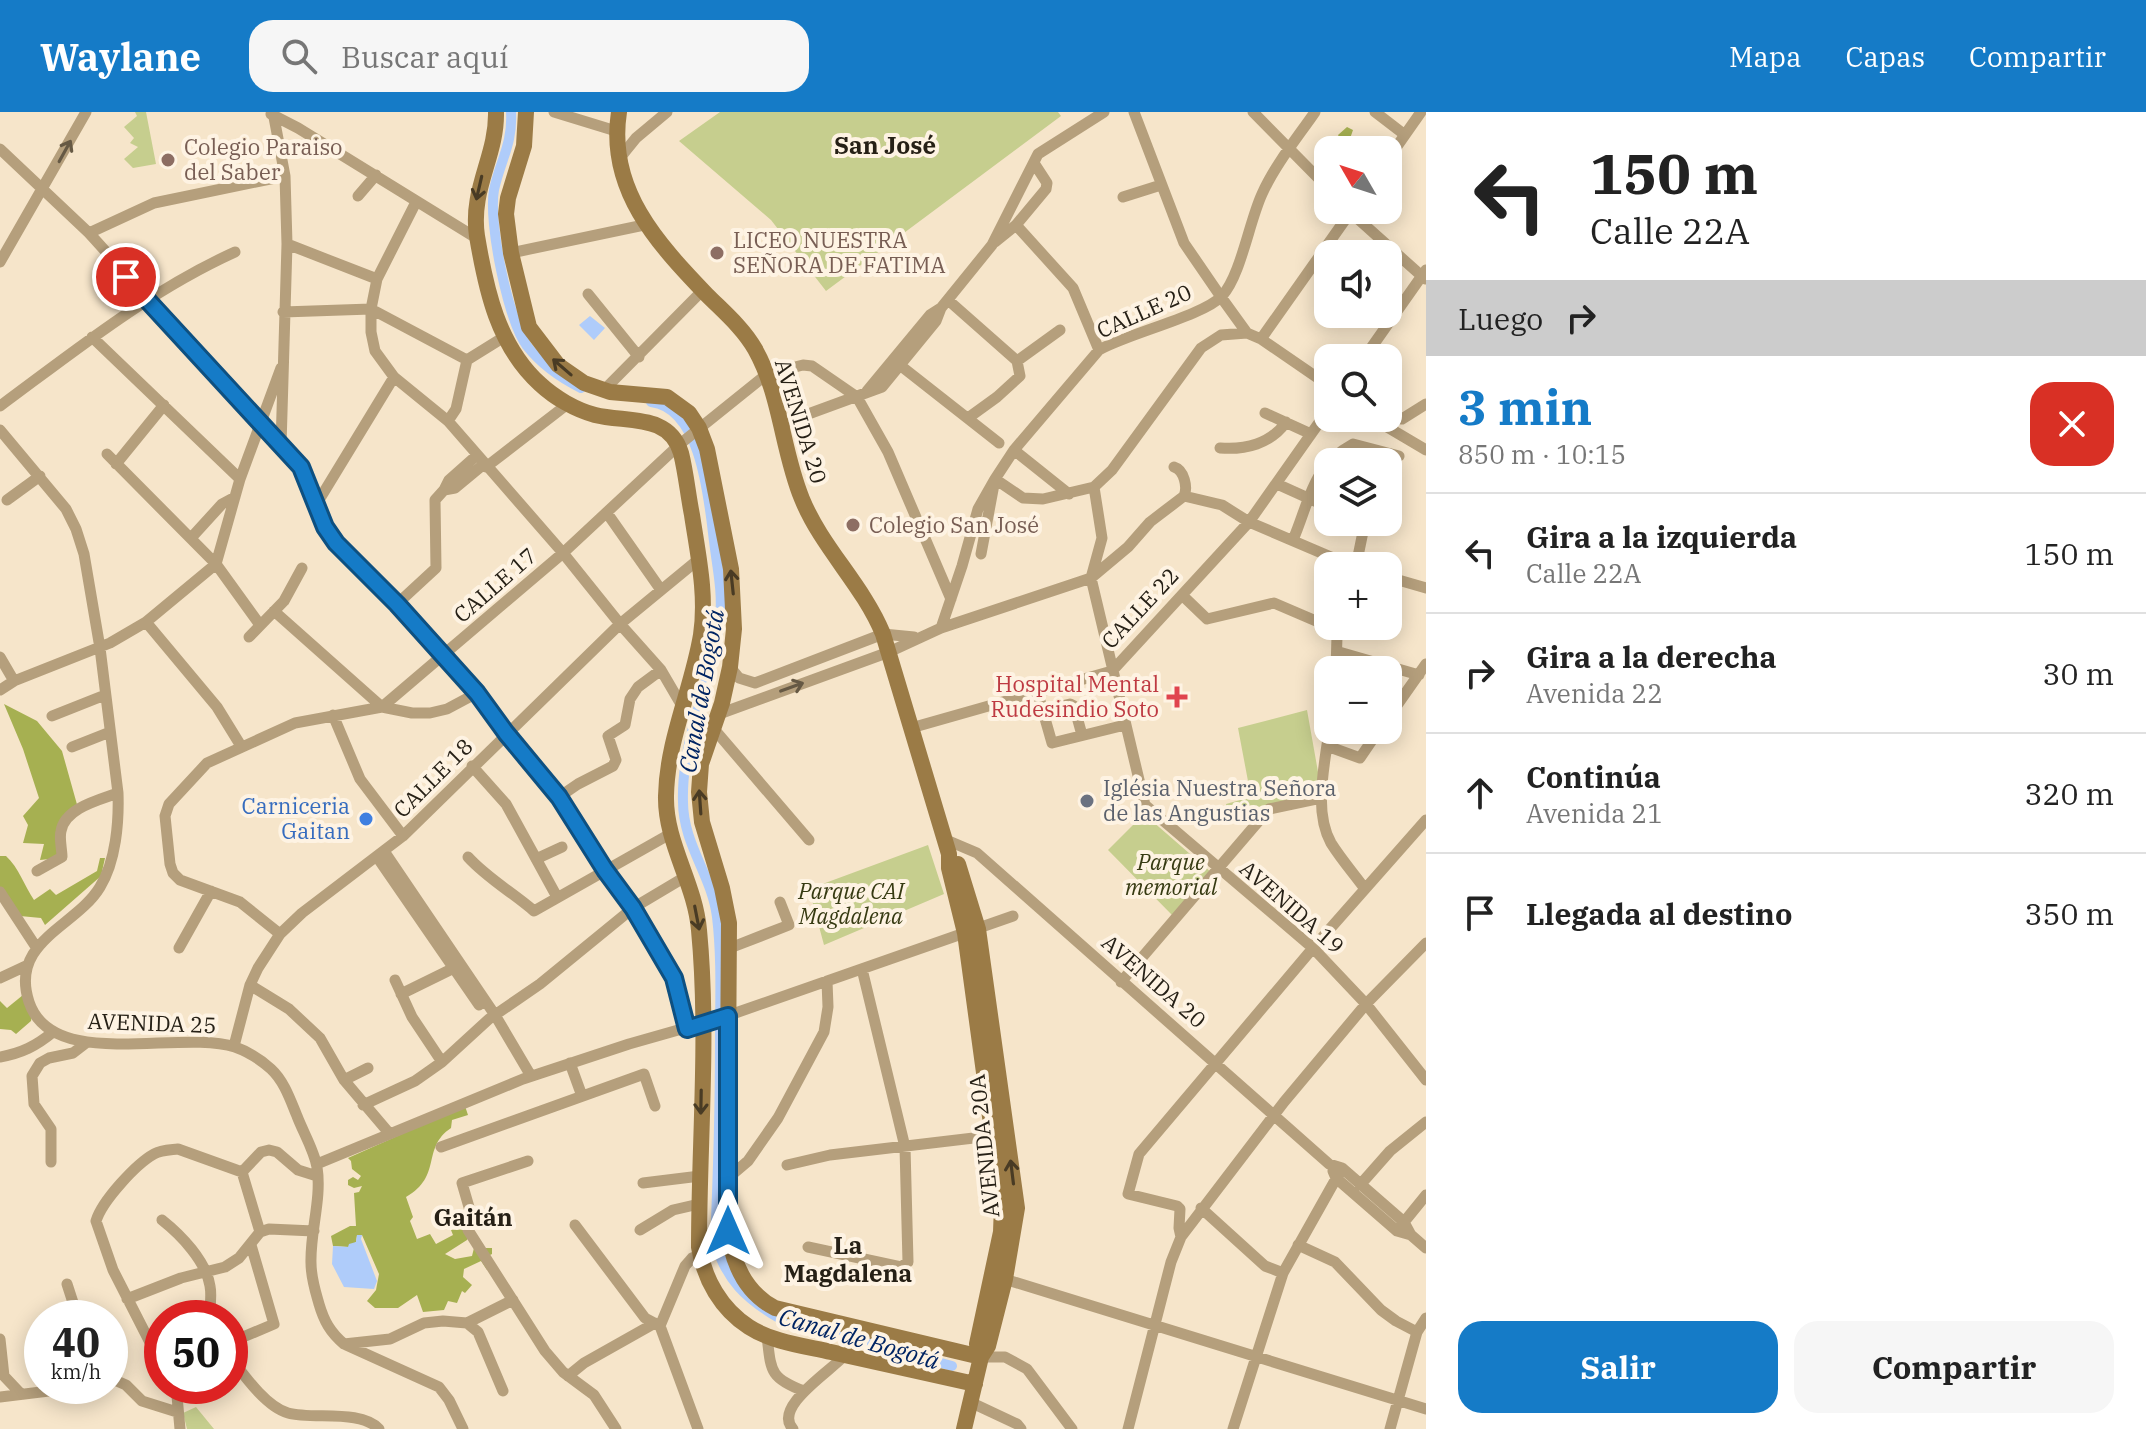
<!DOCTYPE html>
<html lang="es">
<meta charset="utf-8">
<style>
:root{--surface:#fff;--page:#f6f6f6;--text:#222;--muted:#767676;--line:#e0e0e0;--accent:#157bc7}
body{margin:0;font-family:"IBM Plex Serif",serif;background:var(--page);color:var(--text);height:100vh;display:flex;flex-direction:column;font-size:30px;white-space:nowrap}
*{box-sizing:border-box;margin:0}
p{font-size:26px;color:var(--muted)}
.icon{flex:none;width:44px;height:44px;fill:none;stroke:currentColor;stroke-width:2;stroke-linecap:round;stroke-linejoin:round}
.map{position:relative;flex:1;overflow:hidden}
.side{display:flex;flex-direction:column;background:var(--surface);width:720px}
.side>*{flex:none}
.hud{background:#fff;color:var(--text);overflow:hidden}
.needle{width:52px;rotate:309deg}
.controls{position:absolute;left:1314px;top:24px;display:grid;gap:16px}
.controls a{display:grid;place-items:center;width:88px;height:88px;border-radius:16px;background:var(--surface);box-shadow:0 4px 20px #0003;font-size:40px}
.speed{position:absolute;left:24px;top:1188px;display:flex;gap:16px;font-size:40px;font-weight:700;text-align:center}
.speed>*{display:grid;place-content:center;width:104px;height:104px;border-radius:50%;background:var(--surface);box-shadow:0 4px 20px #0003;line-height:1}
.speed small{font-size:20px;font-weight:400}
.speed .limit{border:12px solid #d22;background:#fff;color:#111}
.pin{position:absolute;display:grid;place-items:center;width:68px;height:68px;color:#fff;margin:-34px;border:4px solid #fff;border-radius:50%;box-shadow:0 2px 8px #0007}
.me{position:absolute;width:88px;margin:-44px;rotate:0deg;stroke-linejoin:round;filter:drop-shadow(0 0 6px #0008)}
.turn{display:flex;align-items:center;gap:28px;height:168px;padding:0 32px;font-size:36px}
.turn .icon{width:104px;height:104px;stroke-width:2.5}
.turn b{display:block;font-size:56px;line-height:68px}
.then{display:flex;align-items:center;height:76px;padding:0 32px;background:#0003;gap:16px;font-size:30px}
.round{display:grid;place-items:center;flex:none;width:84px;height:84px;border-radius:24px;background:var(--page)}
.head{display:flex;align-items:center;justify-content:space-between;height:136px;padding:0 32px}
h1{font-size:48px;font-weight:700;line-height:60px;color:var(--accent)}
.cta{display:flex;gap:16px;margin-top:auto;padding:16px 32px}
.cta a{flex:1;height:92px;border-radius:24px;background:var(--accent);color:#fff;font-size:32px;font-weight:700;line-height:92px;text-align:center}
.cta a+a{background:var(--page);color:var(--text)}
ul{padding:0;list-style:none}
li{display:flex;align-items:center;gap:24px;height:120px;padding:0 32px;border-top:2px solid var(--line)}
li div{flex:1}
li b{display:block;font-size:30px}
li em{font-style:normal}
header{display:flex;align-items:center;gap:48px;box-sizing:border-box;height:112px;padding:0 40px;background:var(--accent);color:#fff}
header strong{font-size:38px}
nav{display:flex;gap:44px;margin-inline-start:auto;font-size:28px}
.search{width:560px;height:72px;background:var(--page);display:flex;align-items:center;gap:20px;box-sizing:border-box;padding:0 28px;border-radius:24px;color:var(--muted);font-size:30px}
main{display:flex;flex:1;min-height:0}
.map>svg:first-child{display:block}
</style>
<header>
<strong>Waylane</strong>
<div class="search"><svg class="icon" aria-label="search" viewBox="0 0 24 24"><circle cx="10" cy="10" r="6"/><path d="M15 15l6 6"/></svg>Buscar aquí</div>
<nav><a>Mapa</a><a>Capas</a><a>Compartir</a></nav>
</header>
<main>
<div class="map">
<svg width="1426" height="1317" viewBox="0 0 1426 1317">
<rect width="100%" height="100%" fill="#f6e5ca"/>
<path fill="#c6ce8e" d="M135,0H146L156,52L133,56L124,47L138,35L130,31L134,26L124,15L137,4Z
M720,0H1058L1061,4L826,179L771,108L679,29Z
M1307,598L1323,688L1229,709L1226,692L1251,685L1238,616Z
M1144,702L1212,761L1173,804L1108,738Z
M928,733L944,782L824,833L809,777Z
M196,1295L214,1317H187L183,1301Z"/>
<path fill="#a6b051" d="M1347,15L1353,18L1346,38H1336L1332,31L1341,29L1338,23Z
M4,592L37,609L62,639L78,696L59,713V746L40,748L44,732L23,731L28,713L23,704L39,686L23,637Z
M0,744H6C19,756 24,773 34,788L50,777L56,783L97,759L100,746H105L101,764L45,813L41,806L20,804L0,775Z
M23,883L33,897L31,909L16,922L11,918L0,917V889L7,896Z
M465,994L468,1003L452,1008L451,1016C421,1036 443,1064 406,1085L413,1105L410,1109L417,1127L430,1122L436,1132L453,1123L451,1118L466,1116L470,1123L467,1128L445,1142L455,1147L472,1144L474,1136H492V1142L486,1145L487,1158L481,1149L464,1157L463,1165L472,1173L465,1181L462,1179L457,1191L448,1189L444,1198L423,1200L417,1183L398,1196H375L367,1189L376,1178L379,1162L362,1123H357L356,1130L349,1135L333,1134L331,1124L350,1114H356L354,1081L359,1080L362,1074L354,1076L348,1073V1068L353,1065L358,1068L361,1064L352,1057L351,1049L348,1046Z"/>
<path fill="#afccfa" d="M590,204L605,216L594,228L579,213Z
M357,1123H362L361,1127L377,1169L374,1177L344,1175L332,1152L333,1134L348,1135L349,1132L356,1130Z"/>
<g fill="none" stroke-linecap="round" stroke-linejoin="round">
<path stroke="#afccfa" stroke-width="10" d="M511,0C513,32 500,49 494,78C488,110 508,208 527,234C541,252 561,266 581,276
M651,290C702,296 709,389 714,429C717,455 723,480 720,507C712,568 681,627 683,690C683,732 712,764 717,805C722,847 720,889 720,931C720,998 718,1065 715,1131C727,1168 745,1186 779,1206L952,1254"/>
<path stroke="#b59f7c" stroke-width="11" d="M273,0L285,64L287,132L281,334
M554,0L616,19
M1134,0L1184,131L1221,185L1247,221L1261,227L1328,273
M1253,0L1328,76
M1375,0L1405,23
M271,2L298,16L478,127
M0,37L89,121L301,355L325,415L336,431L397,492L477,581L506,621L559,685L605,758L633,796L674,866L687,917
M619,47L636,26L667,0
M1388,47L1421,0
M358,84L376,63
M1123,85L1161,73
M416,90L377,167L371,197V220L375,239L394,265L448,309L563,441L620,512L661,558L682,594
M1348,98L1425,167
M1016,113L1073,176L1099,238
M89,121L154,91L285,64
M995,130L1016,113L1046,77L1047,71L1034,51
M287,132L377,167
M511,141L644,113
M0,150L86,0
M588,182L639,245
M948,188L1017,249L1020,264L997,285L968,306
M283,200L371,197L467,248
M92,225L240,367
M1261,227L1352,98
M1364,246L1426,158
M467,248L504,225
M1017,249L1060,218
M901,254L999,331
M603,279L703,178
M867,279L930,203L941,196L992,133L1038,42L1104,0
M0,294C76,238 149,179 235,140
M1265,301L1311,322
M1372,306L1426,338
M1388,306L1402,307L1426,292
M448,309L456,297L467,248
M781,312L882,275L936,209L941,196
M0,318L66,397L76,417L84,442L100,536L118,681C119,710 116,749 100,775C76,815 9,829 29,890C52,960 179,917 235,935C249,940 260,947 271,957C284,969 290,987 297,1004C303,1020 314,1038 317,1055C322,1087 310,1119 311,1151C311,1166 315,1178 319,1192C324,1209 330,1220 344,1232L439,1275L449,1288L463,1317
M1220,336C1245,338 1271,332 1286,310
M1014,338L1069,382
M107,342L216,452L260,513
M116,352L164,293
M486,355L569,291
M1174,355C1184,358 1188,375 1184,384
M1277,372L1328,395
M1094,375L1102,426L1091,466L1145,693L1313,836L1366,892L1426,968
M444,378L455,376L484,352
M1184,384L1222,393L1249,410L1352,454
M7,388L40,364
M316,393L394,265
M607,401L661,478
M191,426L222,392L235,385
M1293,428C1310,388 1312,354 1353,332L1399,344
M981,442L995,367L1023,386L1043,387L1094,375L1112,358L1201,236L1221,223L1247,221
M1356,454L1365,410
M1388,465L1426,476
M1182,483L1207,507L1274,491L1330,515L1337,524L1336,558
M397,492L436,456L435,388L444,378L449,368L476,344
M274,499L382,595L412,601H430L447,597L477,581
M146,510L217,595L241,634
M941,516L962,454L978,397L995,367L1014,338L1099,238C1129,221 1203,204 1222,184C1241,163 1249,110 1262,82C1275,53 1297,26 1315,0
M249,525L284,489L302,456
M1339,540L1419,563
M0,545L14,569
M730,555L739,566L755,571L883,522L914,525
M0,578L14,569L110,531L146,510L216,452L240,367L281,256
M1038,582L1052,631L1125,613
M1044,598L1070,592L1074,594L1082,623
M719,602L889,540L941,516L1091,466L1128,435L1150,410L1184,384
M333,603L360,667L403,724
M52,604L105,583
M1388,606L1426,552
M911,616L1112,559L1249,410L1328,298
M714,617L809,728
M1329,618C1325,653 1313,698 1331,731C1341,747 1354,762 1365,777
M1327,634L1360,646L1379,618
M72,635L110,620
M472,654L506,692L557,785
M559,685L578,672L613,654L616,648L608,624L625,613L630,587L638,575L661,558
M944,727L977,741L1329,1052L1342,1056L1404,1110L1411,1123L1426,1136
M384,739L495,903L531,964
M377,745L479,893
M468,745C487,766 512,780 534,799L670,722
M536,747L562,735
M37,759L62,745C62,737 59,727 61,719C65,696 99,688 118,681
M0,780L36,835
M280,822L240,790L180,768L173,761L170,752L165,704L169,692L207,651L295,611L382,595L563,441L680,332L767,262L803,253L812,254L857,285L888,340L951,487
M179,836L211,779
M730,836L789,813L780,790
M0,866L28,853
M395,868L412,905L442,950
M1121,870L1269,697L1321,686
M250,873L289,897L320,926L344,968L389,1021
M401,882L458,854
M234,934L250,873L258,856L280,822L302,801L403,724L620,512L699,447
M0,945C22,941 36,934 53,920
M570,951L582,984
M344,968L368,956
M363,993L415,969L442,950L489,907L540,872L633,796L685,765
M441,1035L644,962L655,994
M528,1049L462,1071L471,1102L468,1118L545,1239L563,1260L594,1283L616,1317
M51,1050V1017L34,992L32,964L40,951L49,946L73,941L86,931
M317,1052L523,967L629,932L724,905L1013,804
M787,1053L830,1043L999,1023
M1333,1059L1336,1066L1397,1119L1411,1123
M242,1060L260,1120
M728,1066L748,1049L778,1006L824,920L828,895L827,869
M643,1071L700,1064
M1360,1073L1390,1039L1426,1010
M1201,1096L1265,1154L1283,1161
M162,1108C181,1123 206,1149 210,1174C212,1184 210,1196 209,1206
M575,1113L645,1206L660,1214
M1400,1115L1426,1083
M640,1118L673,1098L699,1092
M1181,1125L1179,1116L1180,1097L1177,1094L1128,1082L1139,1042L1313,836L1426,708
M1298,1133L1335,1150L1381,1198L1396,1209L1417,1220
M808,1135L901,1155L908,1150L905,1035L862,857
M998,1165L1426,1297
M67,1172L78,1206
M127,1187L181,1166L225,1155L239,1146L260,1120L269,1117L314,1119
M467,1211L478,1220L503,1279
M767,1224C771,1258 769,1266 804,1279
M0,1227L4,1264L21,1282
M344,1232L390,1227L424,1211L443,1209L467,1211L513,1188
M230,1237L236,1228L274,1212L251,1133
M230,1245C243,1262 266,1295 288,1301C313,1308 360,1297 379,1317
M981,1245H1005L1027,1257L1072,1317
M162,1254L113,1158L96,1109C102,1089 136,1052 154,1042C161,1038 170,1038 178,1037L242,1060L261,1040L269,1038L277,1040L298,1058L317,1064
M568,1264L584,1251L655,1211
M110,1266L126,1273L142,1289L177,1300
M172,1274L177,1284L180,1317
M0,1285L57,1278L68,1274
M970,1290L1017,1312L1021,1317
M698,1317L660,1214L685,1154L692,1146L701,1142
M793,1317C772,1295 831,1259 845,1243
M1128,1317L1171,1150L1181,1125L1284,990L1366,892L1426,831
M1233,1317L1283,1161L1342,1056
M1390,1317L1417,1220L1426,1206"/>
<path stroke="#9b7b46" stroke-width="16" d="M496,0C497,44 470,77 477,124C486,178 498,234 540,272C555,286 576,298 595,303C627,311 669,301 681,341C686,361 688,383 692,403C698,443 707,483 701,523C692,577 667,628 666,684C665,731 695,771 699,818C709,923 699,1030 699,1135C704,1167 721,1197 749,1215C772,1230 805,1234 831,1240C879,1251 927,1261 975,1272
M526,0L524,34L508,86L506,102L511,141L529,215L558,253L584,271L610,280L667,285L689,301L699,316L707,337L731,457L734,517L730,555L722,591L701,652L699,680L702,710L722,776L729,811L727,1109C730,1144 742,1179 775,1196L981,1245
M619,0C607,77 657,131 707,183C724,200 743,216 755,237C781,283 782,339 802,387C822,436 863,473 883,522L949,742V756L965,821L1002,1093L1001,1120L977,1232L981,1245
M958,752L978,817L1017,1096L1005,1167L988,1234L981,1245L964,1317"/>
</g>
<defs><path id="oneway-shaft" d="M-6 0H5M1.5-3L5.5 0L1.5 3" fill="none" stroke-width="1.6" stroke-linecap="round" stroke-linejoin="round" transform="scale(2)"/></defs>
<g stroke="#665944">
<use href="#oneway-shaft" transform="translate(65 39) rotate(-61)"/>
<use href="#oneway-shaft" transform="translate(792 575) rotate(-20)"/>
</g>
<g stroke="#493b24">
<use href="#oneway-shaft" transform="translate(479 76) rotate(103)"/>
<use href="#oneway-shaft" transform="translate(562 255) rotate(-139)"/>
<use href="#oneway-shaft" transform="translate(732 470) rotate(-96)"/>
<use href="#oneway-shaft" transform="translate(700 690) rotate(-94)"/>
<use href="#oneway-shaft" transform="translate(697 806) rotate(79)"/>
<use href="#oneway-shaft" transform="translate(701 990) rotate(91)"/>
<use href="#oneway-shaft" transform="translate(1012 1060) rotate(-97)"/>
</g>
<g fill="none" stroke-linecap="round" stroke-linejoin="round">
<defs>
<path id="route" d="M126,165L301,355L325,415L336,431L397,492L477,581L506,621L559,685L605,758L633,796L674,866L687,917L728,904V1119"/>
</defs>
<use href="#route" stroke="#0e5081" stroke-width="20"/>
<use href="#route" stroke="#157bc7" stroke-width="14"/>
</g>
<g fill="#8d6e63" stroke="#fef3e3" stroke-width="3">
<circle cx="168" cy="48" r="8"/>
<circle cx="717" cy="141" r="8"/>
<circle cx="853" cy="413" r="8"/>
</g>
<path fill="#e0444e" stroke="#fef3e3" stroke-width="3" d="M1173 573h8v8h8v8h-8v8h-8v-8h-8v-8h8z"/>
<circle fill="#6b7280" stroke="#fef3e3" stroke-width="3" cx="1087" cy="689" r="8"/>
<circle fill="#3f7fe0" stroke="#fef3e3" stroke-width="3" cx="366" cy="707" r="8"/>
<g text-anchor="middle" stroke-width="8" stroke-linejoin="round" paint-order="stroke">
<g font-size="22" fill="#785e54" stroke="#fef3e3" text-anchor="start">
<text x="184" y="43">Colegio Paraiso<tspan x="184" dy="25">del Saber</tspan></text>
<text x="733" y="136">LICEO NUESTRA<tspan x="733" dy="25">SEÑORA DE FATIMA</tspan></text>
<text x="869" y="421">Colegio San José</text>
</g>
<g font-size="22" fill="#262016" stroke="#fef3e3">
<text transform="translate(1144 199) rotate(-24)" y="8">CALLE 20</text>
<text transform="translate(801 309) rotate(73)" y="8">AVENIDA 20</text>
<text transform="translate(495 473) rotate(-41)" y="8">CALLE 17</text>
<text transform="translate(1140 496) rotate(-47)" y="8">CALLE 22</text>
<text transform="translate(433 666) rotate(-45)" y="8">CALLE 18</text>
<text transform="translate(1292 795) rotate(41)" y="8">AVENIDA 19</text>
<text transform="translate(1154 869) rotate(41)" y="8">AVENIDA 20</text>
<text transform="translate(152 911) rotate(2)" y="8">AVENIDA 25</text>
<text transform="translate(984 1034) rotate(-96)" y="8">AVENIDA 20A</text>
</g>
<g font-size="22" fill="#be3a42" stroke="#fef3e3" text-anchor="end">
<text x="1159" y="580">Hospital Mental<tspan x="1159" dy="25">Rudesindio Soto</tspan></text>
</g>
<g font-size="22" fill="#5b616d" stroke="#fef3e3" text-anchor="start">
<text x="1103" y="684">Iglésia Nuestra Señora<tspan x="1103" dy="25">de las Angustias</tspan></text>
</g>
<g font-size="22" fill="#366cbe" stroke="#fef3e3" text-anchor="end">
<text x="350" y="702">Carniceria<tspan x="350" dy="25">Gaitan</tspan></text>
</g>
<g font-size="22" font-style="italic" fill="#363a12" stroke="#fef3e3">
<text x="1171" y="758">Parque<tspan x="1171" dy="25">memorial</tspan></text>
<text x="851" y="787">Parque CAI<tspan x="851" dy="25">Magdalena</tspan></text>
</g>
<g font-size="24" font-weight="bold" fill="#262016" stroke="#fef3e3">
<text x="885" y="42">San José</text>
<text x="473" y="1114">Gaitán</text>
<text x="848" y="1142">La<tspan x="848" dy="28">Magdalena</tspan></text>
</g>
<g font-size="24" font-style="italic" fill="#002463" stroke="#fef3e3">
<text transform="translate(702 579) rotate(-80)" y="8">Canal de Bogotá</text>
<text transform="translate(859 1227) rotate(16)" y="8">Canal de Bogotá</text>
</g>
</g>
</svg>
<div class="controls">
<a><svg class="needle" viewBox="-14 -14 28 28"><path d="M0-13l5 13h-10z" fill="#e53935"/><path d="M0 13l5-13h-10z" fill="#767676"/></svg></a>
<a><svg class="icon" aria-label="sound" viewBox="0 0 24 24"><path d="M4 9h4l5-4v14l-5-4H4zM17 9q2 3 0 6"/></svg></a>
<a><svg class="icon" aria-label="search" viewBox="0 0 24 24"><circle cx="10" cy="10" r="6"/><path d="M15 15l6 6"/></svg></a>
<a><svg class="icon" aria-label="layers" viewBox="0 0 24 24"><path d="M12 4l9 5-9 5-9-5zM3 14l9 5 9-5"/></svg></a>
<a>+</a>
<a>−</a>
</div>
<div class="speed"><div>40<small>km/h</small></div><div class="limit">50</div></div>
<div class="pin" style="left:126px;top:165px;background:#d93025"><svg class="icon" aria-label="arrive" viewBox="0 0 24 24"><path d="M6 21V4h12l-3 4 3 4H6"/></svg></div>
<svg class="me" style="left:728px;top:1119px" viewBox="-20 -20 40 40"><path d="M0-17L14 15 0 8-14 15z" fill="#157bc7" stroke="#fff" stroke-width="4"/></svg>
</div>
<section class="side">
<div class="hud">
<div class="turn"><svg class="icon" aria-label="left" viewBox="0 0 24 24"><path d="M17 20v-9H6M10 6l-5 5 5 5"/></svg><div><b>150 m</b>Calle 22A</div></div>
<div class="then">Luego<svg class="icon" aria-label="right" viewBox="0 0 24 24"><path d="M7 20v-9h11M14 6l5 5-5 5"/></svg></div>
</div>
<div class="head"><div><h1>3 min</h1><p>850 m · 10:15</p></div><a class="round" style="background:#d93025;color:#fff"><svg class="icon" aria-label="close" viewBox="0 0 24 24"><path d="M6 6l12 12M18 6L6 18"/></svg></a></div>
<ul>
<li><svg class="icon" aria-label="left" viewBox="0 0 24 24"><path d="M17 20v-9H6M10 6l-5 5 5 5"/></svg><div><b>Gira a la izquierda</b><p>Calle 22A</p></div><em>150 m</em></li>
<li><svg class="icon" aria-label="right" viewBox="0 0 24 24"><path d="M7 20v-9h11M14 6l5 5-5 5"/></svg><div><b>Gira a la derecha</b><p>Avenida 22</p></div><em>30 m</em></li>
<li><svg class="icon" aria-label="ahead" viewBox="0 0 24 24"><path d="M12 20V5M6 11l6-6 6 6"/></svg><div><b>Continúa</b><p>Avenida 21</p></div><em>320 m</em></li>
<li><svg class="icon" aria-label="arrive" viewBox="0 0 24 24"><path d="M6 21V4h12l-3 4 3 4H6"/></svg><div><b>Llegada al destino</b></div><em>350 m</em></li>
</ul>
<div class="cta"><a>Salir</a><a>Compartir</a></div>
</section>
</main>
